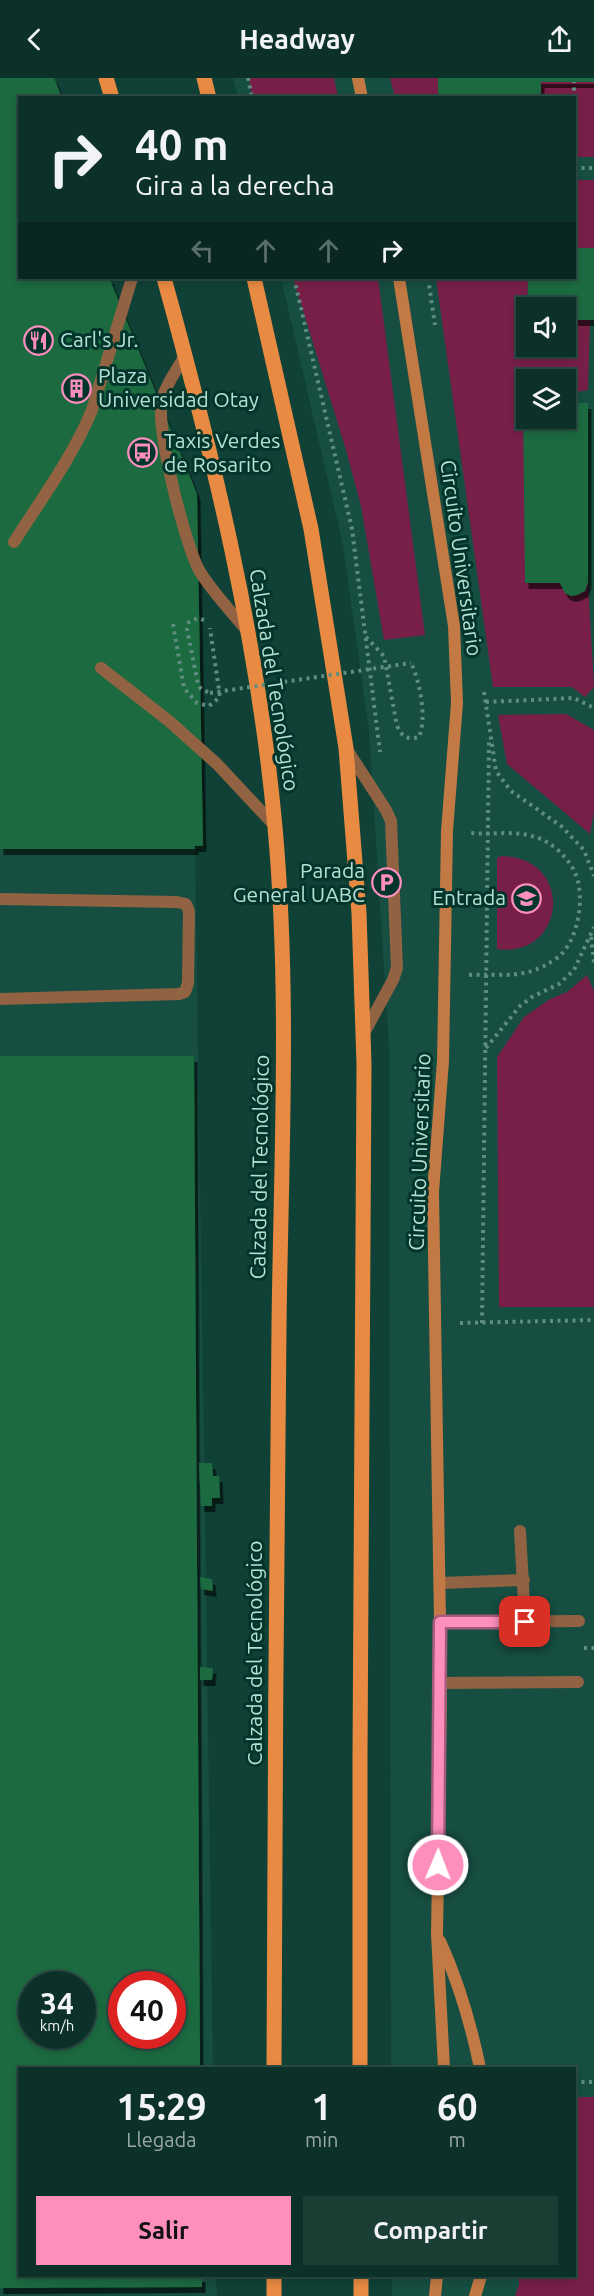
<!DOCTYPE html>
<html lang="es">
<meta charset="utf-8">
<style>
:root{--surface:#0c3128;--page:#1a3d34;--text:#f1f3f6;--muted:#9aa9a8;--line:#2c4c45;--accent:#fe8ebc}
body{margin:0;font-family:Ubuntu,sans-serif;background:var(--page);color:var(--text);height:100vh;display:flex;flex-direction:column;font-size:22px;white-space:nowrap}
*{box-sizing:border-box;margin:0}
p{font-size:20px;color:var(--muted)}
.icon{flex:none;width:33px;height:33px;fill:none;stroke:currentColor;stroke-width:2;stroke-linecap:round;stroke-linejoin:round}
.map{position:relative;flex:1;overflow:hidden}
.drawer{position:absolute;left:18px;top:1989px;width:558px;height:210px;display:flex;flex-direction:column;background:var(--surface);border-radius:0px;box-shadow:0 3px 9px #0003,0 0 0 2px var(--line)}
.drawer>*{flex:none}
.guide{position:absolute;left:18px;top:18px;width:558px;height:183px;border-radius:0px;box-shadow:0 3px 9px #0003,0 0 0 2px var(--line);background:#0c3128;color:var(--text);overflow:hidden}
.tools{position:absolute;left:516px;top:219px;display:grid;gap:12px}
.tools a{display:grid;place-items:center;width:60px;height:60px;border-radius:0px;background:var(--surface);box-shadow:0 3px 9px #0003,0 0 0 2px var(--line);font-size:30px}
.speed{position:absolute;left:18px;top:1893px;display:flex;gap:12px;font-size:30px;font-weight:700;text-align:center}
.speed>*{display:grid;place-content:center;width:78px;height:78px;border-radius:50%;background:var(--surface);box-shadow:0 3px 9px #0003,0 0 0 2px var(--line);line-height:1}
.speed small{font-size:15px;font-weight:400}
.speed .limit{border:9px solid #d22;background:#fff;color:#111}
.pin{position:absolute;display:grid;place-items:center;width:51px;height:51px;color:#fff;margin:-26px;border-radius:12px;box-shadow:0 3px 9px #0006}
.me{position:absolute;width:66px;margin:-33px;rotate:1deg;stroke-linejoin:round;filter:drop-shadow(0 0 4px #0008)}
.turn{display:flex;align-items:center;gap:21px;height:126px;padding:0 18px;font-size:27px}
.turn .icon{width:78px;height:78px;stroke-width:2.5}
.turn b{display:block;font-size:42px;line-height:51px}
.lanes{display:flex;align-items:center;height:57px;padding:0 18px;background:#0003;justify-content:center;gap:30px;direction:ltr}
.lanes .off{opacity:.35}
.eta{display:flex;justify-content:space-evenly;align-items:center;height:102px;text-align:center}
.eta b{font-size:36px;font-weight:700;line-height:42px}
.cta{display:flex;gap:12px;margin-top:auto;padding:12px 18px}
.cta a{flex:1;height:69px;border-radius:0px;background:var(--accent);color:#111;font-size:24px;font-weight:700;line-height:69px;text-align:center}
.cta a+a{background:var(--page);color:var(--text)}
header{display:flex;justify-content:space-between;align-items:center;height:78px;padding:0 18px;background:var(--surface);font-size:27px;font-weight:700}
.map>svg:first-child{display:block}
</style>
<header><svg class="icon" aria-label="back" viewBox="0 0 24 24"><path d="M15 5l-7 7 7 7"/></svg>Headway<svg class="icon" aria-label="share" viewBox="0 0 24 24"><path d="M12 15V3M7 8l5-5 5 5M5 13v7h14v-7"/></svg></header>
<div class="map">
<svg width="594" height="2218" viewBox="0 0 594 2218">
<defs>
<filter id="shadow"><feDropShadow dx="3.5" dy="6" stdDeviation="0" flood-color="#0009"/></filter>
</defs>
<rect width="100%" height="100%" fill="#104136"/>
<path fill="#164e42" fill-rule="evenodd" d="M233,0H594V2218H392V2198H574V1990H391L389,968L369,653L343,467L281,200H574V20L238,19ZM526,230H566V268H526ZM526,302H566V340H526Z
M0,771H195L213,1990H20V2198H216L217,2218H0ZM32,1906H82V1958H32ZM122,1906H172V1958H122Z"/>
<path fill="#771f49" d="M249,0H334L338,19H252Z
M390,0H594V79H575L574,20L395,19Z
M575,102H594V170H575Z
M293,200H378L425,557L384,562L361,428L346,372Z
M436,200H528L526,268H566V242H590L588,312L566,316V302H526V324H524L526,505H560L565,515C577,521 584,516 588,504L594,609L585,619L572,609H493Z
M566,636L594,652V734L590,756L507,686L498,637Z
M501,778C576,779 566,881 497,871V780Z
M587,897L594,913V1229H499L497,979L524,939L550,921L567,914Z
M575,2019H594V2218H515L519,2207V2198H574Z"/>
<path fill="#1d6b41" fill-rule="evenodd" filter="url(#shadow)" d="M0,0H54L62,20H20V200H111V204L197,416L203,768H195V771H0Z
M438,0H594V4H541V20H438Z
M574,170H594V242H566V230H528V200H574Z
M523,324H526V340H566V325H588V504L585,513L577,517L571,518L565,515L560,505H525Z
M0,978H194L200,1990H20V2198H202V2209L0,2210ZM32,1906H82V1958H32ZM122,1906H172V1958H122Z
M199,1385H212L213,1398H219L220,1420H212V1428H201Z
M200,1499L212,1501L213,1513L201,1511Z
M200,1589L213,1590L212,1602H200Z"/>
<g fill="none" stroke-linecap="round" stroke-linejoin="round">
<path stroke="#608d82" stroke-width="4" stroke-dasharray="3 4.5" stroke-linecap="butt" d="M248,0L252,20
M574,20V4
M574,90H594
M294,200L352,451L380,674
M428,200L435,247
M204,542L198,540L189,544L187,551L198,606L201,611L210,615
M173,546L184,610L197,625L209,628L220,619L210,550
M366,559L384,578L397,648C403,659 406,662 419,659C427,641 420,603 411,585
M484,614L496,693L511,713L561,748L584,772L594,798
M486,624L574,620L594,630
M591,859L594,885
M469,897C505,895 524,903 557,880C578,865 586,818 575,795C569,780 551,763 535,759C515,752 493,757 471,755
M486,970L520,928L532,919L559,906L574,892L594,849
M460,1245L594,1242
M482,1245L489,660
M584,1570H594
M574,2004H594"/>
<path stroke="#916343" stroke-width="12" d="M185,277C178,291 165,307 162,322C155,349 185,466 199,492C212,514 232,534 248,554
M14,464C42,420 72,380 92,332L132,200
M101,590L169,643L217,686L275,748
M346,670L386,732L391,743L397,890L393,902L363,957
M0,821L177,824L186,826L189,833L188,905L185,914L179,916L0,921
M520,1453L525,1544
M440,1505L524,1502
M440,1544L579,1543
M441,1605L578,1604"/>
<path stroke="#c27944" stroke-width="12" d="M358,0L362,20
M399,200L454,548L457,625L447,753L443,983L433,1114L441,1605L437,1856L444,1990
M440,1863C459,1905 471,1946 480,1990
M435,2218L437,2198
M475,2218L481,2198"/>
<path stroke="#e88a42" stroke-width="15" d="M106,0L112,20
M204,0L209,20
M164,200C214,381 258,562 275,749C290,914 281,1082 279,1248C276,1495 275,1743 274,1990
M254,200L311,451L346,670L359,835L364,986L360,1680V1990
M274,2198V2218
M361,2198V2218"/>
<path stroke="#608d82" stroke-width="4" stroke-dasharray="3 4.5" stroke-linecap="butt" d="M210,615L411,585"/>
</g>
<g fill="none" stroke-linecap="round" stroke-linejoin="round">
<defs>
<path id="route" d="M438,1787L440,1544H525"/>
</defs>
<use href="#route" stroke="#a55c7a" stroke-width="15"/>
<use href="#route" stroke="#fe8ebc" stroke-width="10"/>
</g>
<defs>
<symbol id="restaurant-ring" viewBox="-11 -11 22 22"><circle r="9.5" fill="#02362c" stroke="#fe8ebc" stroke-width="1.5"/><path d="M-5-6h1v4h1v-4h1v4h1v-4h1v5L-1.5 .5V6h-2V.5L-5-1ZM5-6V6H3V1.5H1.5Q1.5-4 5-6Z" fill="#fe8ebc"/></symbol>
<symbol id="building-ring" viewBox="-11 -11 22 22"><circle r="9.5" fill="#02362c" stroke="#fe8ebc" stroke-width="1.5"/><path d="M-4-6H4V6H1V3H-1V6H-4ZM-2.5-4.3h1.7v1.8h-1.7ZM.8-4.3h1.7v1.8H.8ZM-2.5-1h1.7V.8h-1.7ZM.8-1h1.7V.8H.8Z" fill="#fe8ebc"/></symbol>
<symbol id="bus-ring" viewBox="-11 -11 22 22"><circle r="9.5" fill="#02362c" stroke="#fe8ebc" stroke-width="1.5"/><path d="M-5-6H5V4H4V6H2V4H-2V6H-4V4H-5ZM-3.5-4V0h7V-4ZM-3.5 1.2v1.5H-2V1.2ZM2 1.2v1.5H3.5V1.2Z" fill="#fe8ebc"/></symbol>
<symbol id="parking-ring" viewBox="-11 -11 22 22"><circle r="9.5" fill="#02362c" stroke="#fe8ebc" stroke-width="1.5"/><path d="M-3.5-5.5H1a3.5 3.5 0 0 1 0 7H-1V5.5H-3.5ZM-1-3.4V-.6H.8a1.4 1.4 0 0 0 0-2.8Z" fill="#fe8ebc"/></symbol>
<symbol id="school-ring" viewBox="-11 -11 22 22"><circle r="9.5" fill="#02362c" stroke="#fe8ebc" stroke-width="1.5"/><path d="M0-5L7-2L0 1L-7-2ZM-4 1L0 2.5L4 1V4Q0 6-4 4Z" fill="#fe8ebc"/></symbol>
</defs>
<g fill-rule="evenodd">
<use href="#restaurant-ring" x="22" y="246" width="33" height="33"/>
<use href="#building-ring" x="60" y="294" width="33" height="33"/>
<use href="#bus-ring" x="126" y="358" width="33" height="33"/>
<use href="#parking-ring" x="370" y="788" width="33" height="33"/>
<use href="#school-ring" x="510" y="804" width="33" height="33"/>
</g>
<g text-anchor="middle" stroke-width="6" stroke-linejoin="round" paint-order="stroke">
<g font-size="21" fill="#b7e0d4" stroke="#02362c" text-anchor="start">
<text x="60" y="269">Carl's Jr.</text>
<text x="98" y="305">Plaza<tspan x="98" dy="24">Universidad Otay</tspan></text>
<text x="164" y="370">Taxis Verdes<tspan x="164" dy="24">de Rosarito</tspan></text>
<text x="365" y="800" text-anchor="end">Parada<tspan x="365" dy="24">General UABC</tspan></text>
<text x="506" y="827" text-anchor="end">Entrada</text>
</g>
<g font-size="21" fill="#b7e0d4" stroke="#02362c">
<text transform="translate(461 480) rotate(82)" y="7">Circuito Universitario</text>
<text transform="translate(274 602) rotate(81)" y="7">Calzada del Tecnológico</text>
<text transform="translate(420 1074) rotate(-88)" y="7">Circuito Universitario</text>
<text transform="translate(260 1089) rotate(-89)" y="7">Calzada del Tecnológico</text>
<text transform="translate(255 1575) rotate(-90)" y="7">Calzada del Tecnológico</text>
</g>
</g>
</svg>
<div class="tools">
<a><svg class="icon" aria-label="sound" viewBox="0 0 24 24"><path d="M4 9h4l5-4v14l-5-4H4zM17 9q2 3 0 6"/></svg></a>
<a><svg class="icon" aria-label="layers" viewBox="0 0 24 24"><path d="M12 4l9 5-9 5-9-5zM3 14l9 5 9-5"/></svg></a>
</div>
<div class="speed"><div>34<small>km/h</small></div><div class="limit">40</div></div>
<div class="pin" style="left:525px;top:1544px;background:#d93025"><svg class="icon" aria-label="arrive" viewBox="0 0 24 24"><path d="M6 21V4h12l-3 4 3 4H6"/></svg></div>
<svg class="me" style="left:438px;top:1787px" viewBox="-20 -20 40 40"><circle r="17" fill="#fe8ebc" stroke="#fff" stroke-width="3"/><path d="M0-11L8 9 0 5-8 9z" fill="#fff"/></svg>
<div class="guide">
<div class="turn"><svg class="icon" aria-label="right" viewBox="0 0 24 24"><path d="M7 20v-9h11M14 6l5 5-5 5"/></svg><div><b>40 m</b>Gira a la derecha</div></div>
<div class="lanes"><svg class="icon off" aria-label="left" viewBox="0 0 24 24"><path d="M17 20v-9H6M10 6l-5 5 5 5"/></svg><svg class="icon off" aria-label="ahead" viewBox="0 0 24 24"><path d="M12 20V5M6 11l6-6 6 6"/></svg><svg class="icon off" aria-label="ahead" viewBox="0 0 24 24"><path d="M12 20V5M6 11l6-6 6 6"/></svg><svg class="icon" aria-label="right" viewBox="0 0 24 24"><path d="M7 20v-9h11M14 6l5 5-5 5"/></svg></div>
</div>
<section class="drawer">
<div class="eta">
<div><b>15:29</b><p>Llegada</p></div>
<div><b>1</b><p>min</p></div>
<div><b>60</b><p>m</p></div>
</div>
<div class="cta"><a>Salir</a><a>Compartir</a></div>
</section>
</div>
